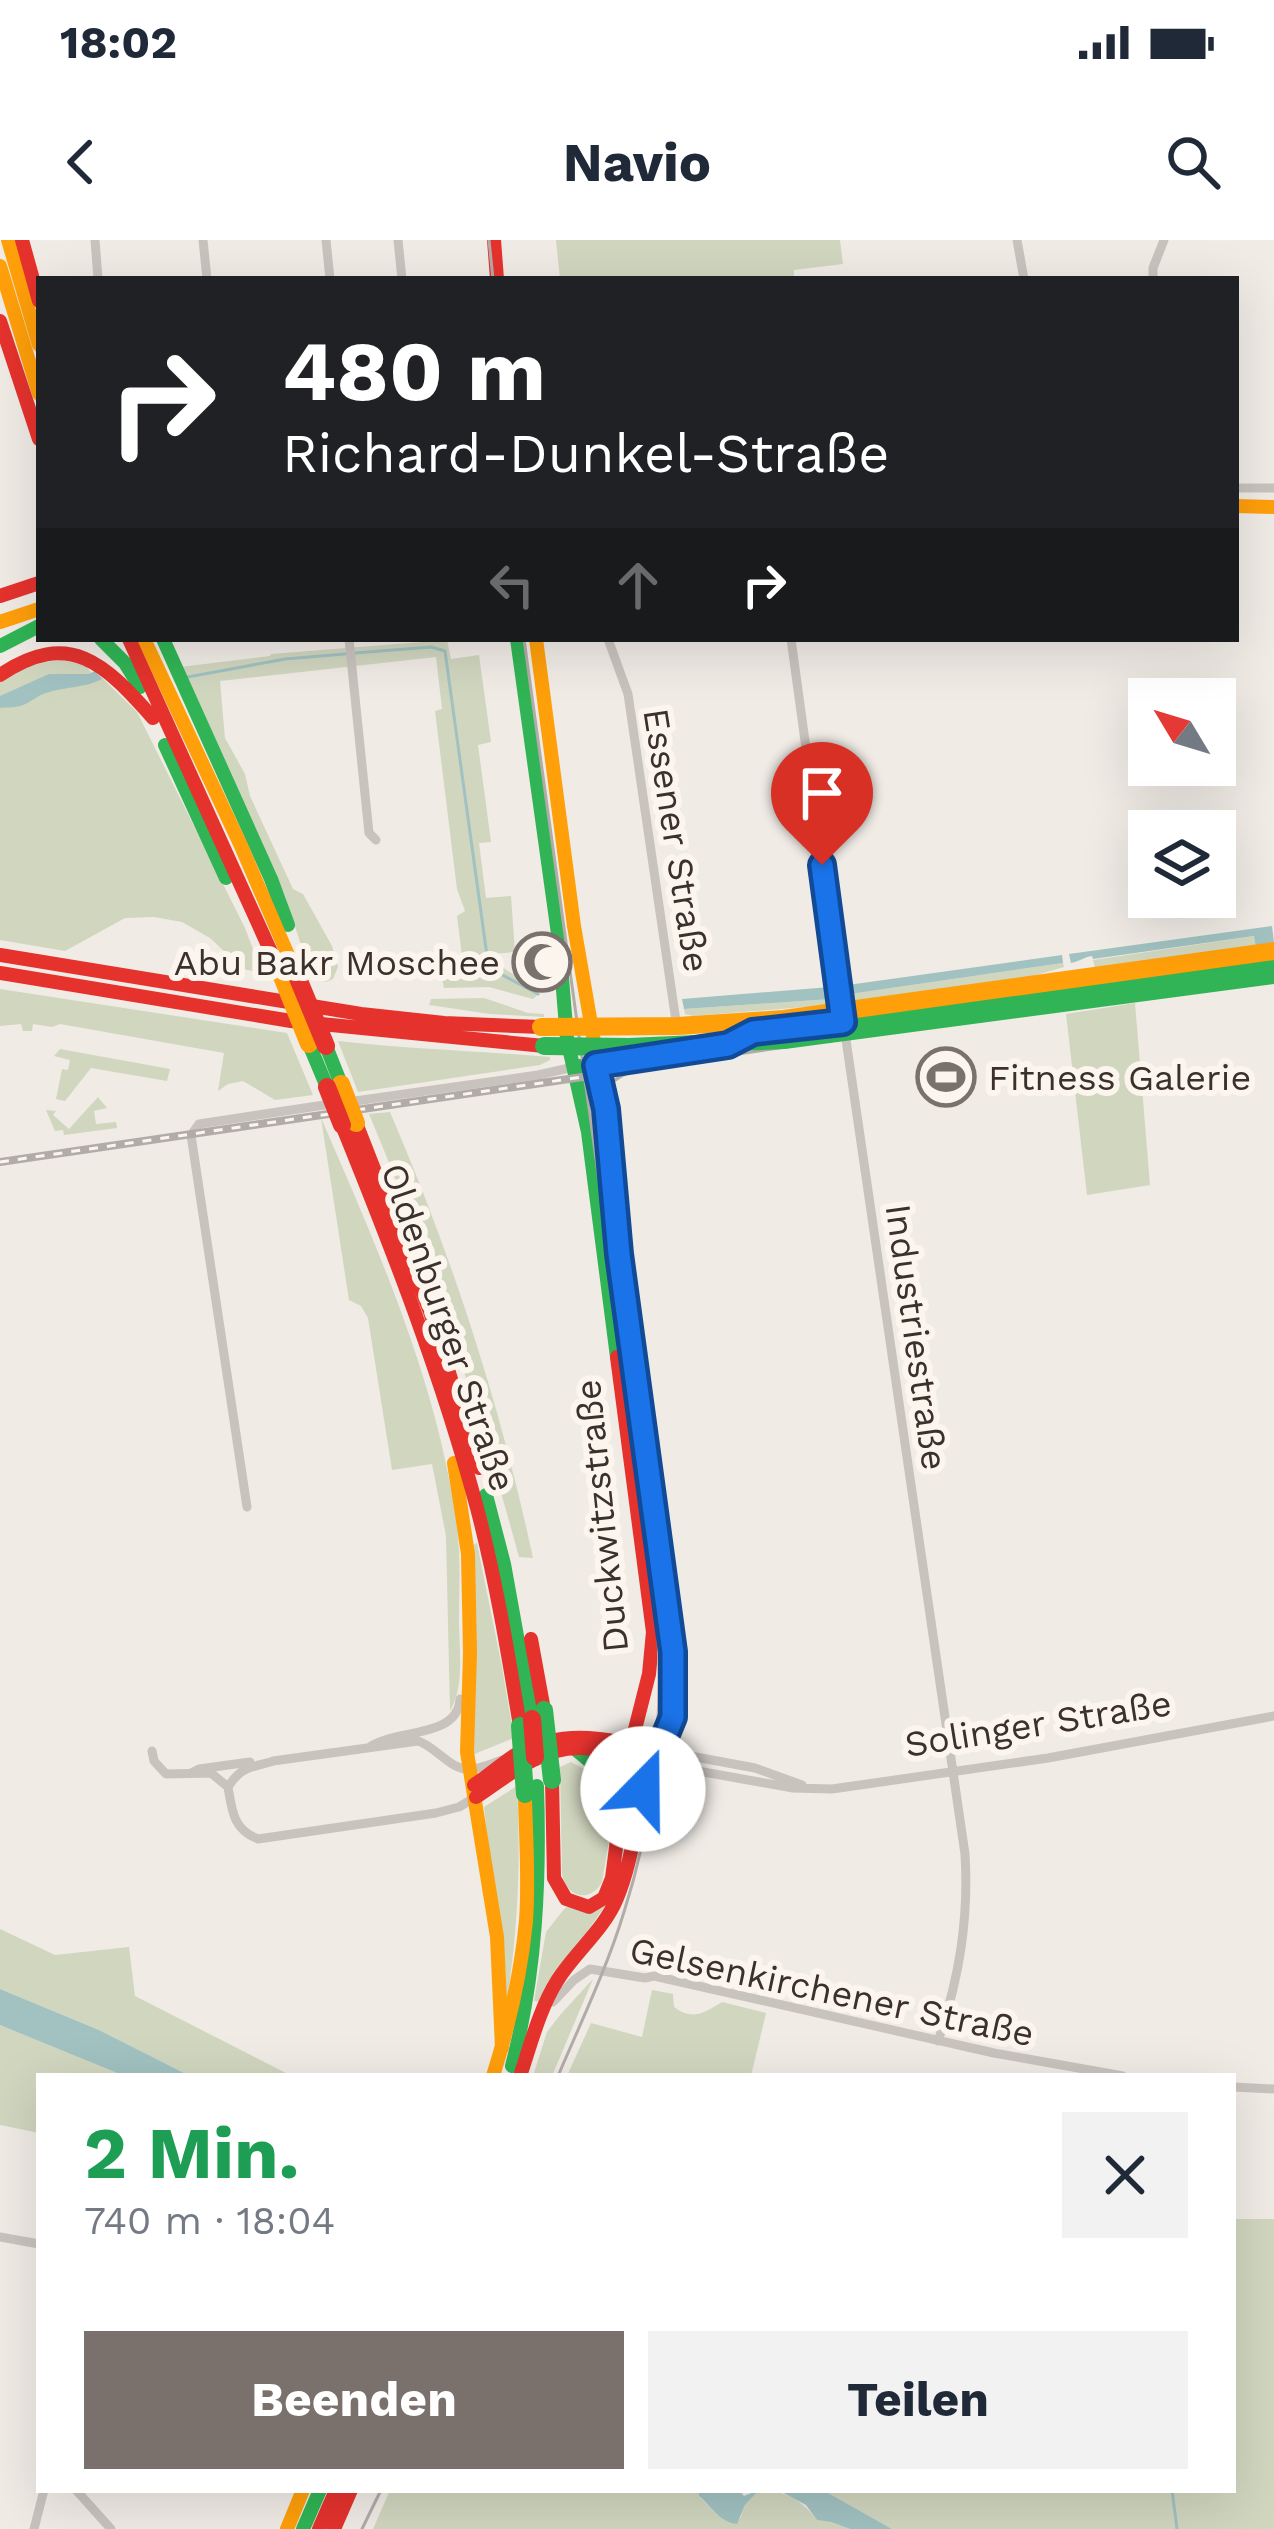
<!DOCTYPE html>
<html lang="de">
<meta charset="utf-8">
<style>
:root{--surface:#fff;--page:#f2f2f3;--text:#1f2937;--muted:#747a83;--accent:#7a716c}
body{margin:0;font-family:"Work Sans",sans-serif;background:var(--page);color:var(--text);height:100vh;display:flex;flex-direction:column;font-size:45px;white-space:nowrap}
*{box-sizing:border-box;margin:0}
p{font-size:39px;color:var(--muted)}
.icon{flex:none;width:66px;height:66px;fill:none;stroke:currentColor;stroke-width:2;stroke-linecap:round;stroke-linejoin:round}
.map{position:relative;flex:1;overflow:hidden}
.panel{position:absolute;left:36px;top:1833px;width:1200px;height:420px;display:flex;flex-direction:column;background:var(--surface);border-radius:0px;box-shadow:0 12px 48px #0002}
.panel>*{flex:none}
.top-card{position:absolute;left:36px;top:36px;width:1203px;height:366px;border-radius:0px;box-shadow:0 12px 48px #0002;background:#202124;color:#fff;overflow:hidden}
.needle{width:78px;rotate:308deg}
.buttons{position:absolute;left:1128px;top:438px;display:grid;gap:24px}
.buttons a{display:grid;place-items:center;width:108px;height:108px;border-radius:0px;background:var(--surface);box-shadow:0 12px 48px #0002;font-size:60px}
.pin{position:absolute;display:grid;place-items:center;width:102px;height:102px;color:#fff;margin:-123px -51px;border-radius:50% 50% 50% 0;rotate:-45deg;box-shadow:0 0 12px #0007}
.pin .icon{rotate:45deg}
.me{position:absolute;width:132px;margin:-66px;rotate:22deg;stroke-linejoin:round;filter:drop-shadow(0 0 9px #0008)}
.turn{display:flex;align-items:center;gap:42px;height:252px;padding:0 48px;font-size:54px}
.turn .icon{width:156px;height:156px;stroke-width:2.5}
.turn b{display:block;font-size:84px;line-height:102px}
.lanes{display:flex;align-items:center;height:114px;padding:0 48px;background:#0003;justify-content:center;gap:60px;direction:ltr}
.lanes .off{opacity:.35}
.round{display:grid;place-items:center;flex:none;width:126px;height:126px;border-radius:0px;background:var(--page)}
.head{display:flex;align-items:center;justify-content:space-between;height:204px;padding:0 48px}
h1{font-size:72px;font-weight:700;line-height:90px;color:#1e9e55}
.primary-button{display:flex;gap:24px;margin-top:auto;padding:24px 48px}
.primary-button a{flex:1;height:138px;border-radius:0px;background:var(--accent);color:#fff;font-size:48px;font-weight:700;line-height:138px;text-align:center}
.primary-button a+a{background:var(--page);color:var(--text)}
.status{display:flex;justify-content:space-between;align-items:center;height:84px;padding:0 60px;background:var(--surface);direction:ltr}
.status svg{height:33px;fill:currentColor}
header{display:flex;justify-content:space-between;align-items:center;height:156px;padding:0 48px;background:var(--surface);font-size:54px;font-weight:700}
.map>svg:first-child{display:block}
</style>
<div class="status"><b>18:02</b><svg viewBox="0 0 49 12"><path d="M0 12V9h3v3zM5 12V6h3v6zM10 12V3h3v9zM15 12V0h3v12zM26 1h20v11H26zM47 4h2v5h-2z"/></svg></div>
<header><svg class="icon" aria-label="back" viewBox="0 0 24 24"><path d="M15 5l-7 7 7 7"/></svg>Navio<svg class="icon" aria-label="search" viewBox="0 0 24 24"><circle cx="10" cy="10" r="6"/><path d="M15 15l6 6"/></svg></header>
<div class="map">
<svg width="1274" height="2289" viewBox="0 0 1274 2289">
<rect width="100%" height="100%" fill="#f0ebe5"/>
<path fill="#d1d6bf" d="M556,0H840L843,24L794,30V39H560Z
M447,400L451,419L479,415L491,502L478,505L491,602L479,603L486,658L511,656L515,712L492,714L494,722L522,740L544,749L533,759L489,747L444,748L442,738L449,735V726L463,724L457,676L465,671L457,649L435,471L442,469L436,417L220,441L225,498L245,534L250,556L293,649L303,654L332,706L338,727L333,739L326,742L316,738L301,705L285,656L180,427L270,416L271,414Z
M61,420L86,425L91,433L95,431L137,472L245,688L262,733L243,729L210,698L182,682L154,677L125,678L65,711L0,700V442C18,428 38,422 61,420Z
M1255,696L1256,705L1095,728L1093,720Z
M1063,723L1064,727L1026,738L858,762L852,760L850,754Z
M0,749L287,793L313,855L275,860L243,841L228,844L218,851L224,813L60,784L52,787L33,784L32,791H23L21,784L0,786Z
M484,758L528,773L544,774V777L490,774L429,765L431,759Z
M831,759L830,765L693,776L685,774L684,769Z
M1135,763L1150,945L1087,955L1066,774Z
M338,801C409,809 479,811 550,817V820L540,825L358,852Z
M60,809L170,829L167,841L91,828L65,861L56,859L62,829L68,830L70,820L54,816Z
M98,857L107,868L94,871L96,884L116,882L117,888L64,895L63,890L55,891L46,870L56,871L53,875L69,889Z
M390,872C452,1016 500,1164 533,1318L519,1317C478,1166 430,1019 369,874Z
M321,878C378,1009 439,1146 457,1288C461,1319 459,1350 459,1381C459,1409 465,1446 450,1471L446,1296L432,1224L392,1230L368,1078L361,1066L349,1060Z
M477,1303L502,1427L514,1498L472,1515L473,1305Z
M571,1522L586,1530L611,1570L612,1583L602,1642C590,1664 566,1657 562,1634L560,1527Z
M517,1546C521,1621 518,1692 506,1766L484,1567Z
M615,1651L539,1762L534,1761L546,1692L565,1668Z
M0,1689L55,1715L129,1707L135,1756L292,1836H190L99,1790L0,1749Z
M593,1739L552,1836H533L547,1792L560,1775Z
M652,1750L673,1754L674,1767C693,1781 704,1773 722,1762L766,1773L751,1836H567L591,1783L642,1797Z
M0,1785L122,1833L125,1836H39V1893L0,1885Z
M1233,1979H1274V2289H892L823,2250H1233Z
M390,2250H699V2256L717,2275L740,2279L745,2265L759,2250C784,2250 802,2260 817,2280L831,2282L850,2289H373Z"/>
<path fill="#a1c2c1" d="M95,431L102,439C85,448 63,447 46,453C36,456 29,464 20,466C13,468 6,467 0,468V456L49,434H89Z
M1272,686L1274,703L1257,712L1254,696L1093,719L1092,716C1084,717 1080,721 1071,723L1069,714Z
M1062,715L1063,723L850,754L848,745Z
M830,747L831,759L684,769L682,759Z
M0,1749L99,1790L190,1836H125L0,1785Z
M699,2250H739L744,2256L759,2250L745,2265L737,2284C719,2282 712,2267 699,2256Z
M778,2250H823L892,2289H850L831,2282L817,2280L806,2265Z"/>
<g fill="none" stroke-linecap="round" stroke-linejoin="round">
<path stroke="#a1c2c1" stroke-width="3" d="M355,413L431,407L445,411L488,723L495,731L538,754
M188,437L285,419L345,414
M1172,2250L1177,2289"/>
<path stroke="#c9c3be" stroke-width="9" d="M95,0L98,39
M203,0L207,39
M326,0L330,39
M398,0L402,39
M1017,0L1024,39
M1153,39V28L1164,0
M1236,248H1274
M349,399L369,593L376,600
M608,399L628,454L677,788
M791,399L842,770
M845,793L965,1614C969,1680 959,1739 938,1801
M348,862L538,835L574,827
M247,1267L191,895L199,884L331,864
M371,1506C398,1489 458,1498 460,1459
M658,1510L755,1528L802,1545
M152,1511L154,1521L166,1534L211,1533L228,1547
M273,1521L418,1501C437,1507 451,1532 472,1529C482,1528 493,1523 502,1520
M274,1521C251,1528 241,1526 228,1547C232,1570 233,1590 258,1599L436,1573L459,1567L476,1557
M653,1523L793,1548L832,1549L1048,1518L1274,1476
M191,1533L199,1529L250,1522
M553,1762L574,1740L590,1729L645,1738L654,1736L994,1813L1123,1836
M1233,1847L1274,1849
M0,1997L39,2004
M76,2250L111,2289
M34,2289L44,2250"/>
<path stroke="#30b455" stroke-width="14" d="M101,399L125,423L140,447
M163,399L271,639L288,685
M517,399L559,701L567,799L588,892L617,1117
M0,406L39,386
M165,505L226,638
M726,795L799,788L1274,723
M309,804L327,847
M326,806L341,844
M574,827L686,811
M486,1255L504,1324L532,1479
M574,1508L597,1527L617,1569
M512,1826C536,1733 540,1641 537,1546
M303,2289L320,2250"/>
<path stroke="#ff9f0a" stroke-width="14" d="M8,0L39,105
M0,26L39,154
M1236,266L1274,267
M0,382L39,369
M144,399L241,606L297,736
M536,399L574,686L599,830
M454,1223L468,1314L470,1413L467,1512L497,1697L502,1808
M493,1836C509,1785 521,1734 526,1681C529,1640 526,1599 525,1559
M287,2289L303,2250"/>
<path stroke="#e5322d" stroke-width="14" d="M22,0L39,61
M494,0L497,39
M0,81L39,199
M0,356L39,343
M129,399L281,734
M0,435C70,388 105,424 153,478
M0,715L361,774L444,783L541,787
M0,733L291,781L544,806
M356,883L430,1072L479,1228
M342,885C393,1011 442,1137 477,1268C496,1340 508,1413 520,1486
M617,1117L653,1392L649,1434L628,1517
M531,1399L544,1470
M552,1540L554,1638L566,1659L589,1667L604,1658L612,1638L628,1517
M474,1545C490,1535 504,1521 520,1512C564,1488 612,1499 658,1510
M476,1557C506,1537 540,1508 578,1508C603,1508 629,1517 653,1523L673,1477L670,1381L616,987L606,869L599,830
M520,1836C531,1804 539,1770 557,1741C575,1712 604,1690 617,1658C635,1615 636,1567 653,1523
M319,2289L336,2250
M334,2289L351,2250"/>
<path stroke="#b1aca8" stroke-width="3" d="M489,0L493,39
M524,399L652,1323C666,1441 661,1557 624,1672C607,1728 581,1782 558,1836
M592,877C598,851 612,838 637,829L1274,735
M362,2289L381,2250"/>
<defs>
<path id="rail" d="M0,922L637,829"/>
</defs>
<use href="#rail" stroke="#b1aca8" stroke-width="8"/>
<use href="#rail" stroke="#fbf5ee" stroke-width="3" stroke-dasharray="9" stroke-linecap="butt"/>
<path stroke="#30b455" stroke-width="18" d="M544,806L629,807L784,800L1274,735
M544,1470L552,1540
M520,1486L525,1554"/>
<path stroke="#ff9f0a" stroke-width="18" d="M281,734L309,804
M541,787L678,786L784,779L1274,711
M341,844L356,883"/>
<path stroke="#e5322d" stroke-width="18" d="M297,736L326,806
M327,847L342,885
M532,1479L535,1517"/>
</g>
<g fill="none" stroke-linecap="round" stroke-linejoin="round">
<defs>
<path id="route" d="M643,1549L673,1477V1412L619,1014L606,869L596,825L728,805L753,792L843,782L822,625"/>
</defs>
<use href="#route" stroke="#114b97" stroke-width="30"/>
<use href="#route" stroke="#1a73e8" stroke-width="21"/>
</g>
<defs>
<symbol id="mosque-ring" viewBox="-11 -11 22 22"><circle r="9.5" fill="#fbf5ee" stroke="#7a716c" stroke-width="1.5"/><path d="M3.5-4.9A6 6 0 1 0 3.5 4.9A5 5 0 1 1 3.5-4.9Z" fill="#7a716c"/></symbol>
<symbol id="stadium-ring" viewBox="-11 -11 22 22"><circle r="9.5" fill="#fbf5ee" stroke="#7a716c" stroke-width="1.5"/><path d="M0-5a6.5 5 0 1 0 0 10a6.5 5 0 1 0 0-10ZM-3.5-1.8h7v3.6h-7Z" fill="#7a716c"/></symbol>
</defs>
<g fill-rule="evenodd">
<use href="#mosque-ring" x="509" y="689" width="66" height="66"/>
<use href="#stadium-ring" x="913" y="804" width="66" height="66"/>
</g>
<g text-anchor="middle" stroke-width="12" stroke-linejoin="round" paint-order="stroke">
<g font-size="36" fill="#3b302b" stroke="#fbf5ee">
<text transform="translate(677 600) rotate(81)" y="13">Essener Straße</text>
<text transform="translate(449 1087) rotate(71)" y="13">Oldenburger Straße</text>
<text transform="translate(917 1097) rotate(82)" y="13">Industriestraße</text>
<text transform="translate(601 1276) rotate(-96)" y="13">Duckwitzstraße</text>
<text transform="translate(1038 1483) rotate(-9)" y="13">Solinger Straße</text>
<text transform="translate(832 1751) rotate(12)" y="13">Gelsenkirchener Straße</text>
</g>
<g font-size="36" fill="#3b302b" stroke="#fbf5ee" text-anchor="end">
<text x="500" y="735">Abu Bakr Moschee</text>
<text x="988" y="850" text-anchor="start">Fitness Galerie</text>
</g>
</g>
</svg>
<div class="buttons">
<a><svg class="needle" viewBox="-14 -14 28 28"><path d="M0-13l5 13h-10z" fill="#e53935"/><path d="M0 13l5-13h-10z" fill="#747a83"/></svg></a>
<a><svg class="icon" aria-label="layers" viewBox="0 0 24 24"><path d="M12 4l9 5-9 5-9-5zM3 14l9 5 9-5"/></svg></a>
</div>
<div class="pin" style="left:822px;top:625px;background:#d93025"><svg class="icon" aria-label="arrive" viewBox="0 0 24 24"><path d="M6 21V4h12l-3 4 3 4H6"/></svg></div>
<svg class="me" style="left:643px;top:1549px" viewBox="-20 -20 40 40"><circle r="19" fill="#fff"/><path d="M0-13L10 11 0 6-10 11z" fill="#1a73e8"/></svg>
<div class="top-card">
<div class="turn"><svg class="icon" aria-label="right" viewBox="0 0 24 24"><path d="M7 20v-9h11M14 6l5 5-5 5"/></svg><div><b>480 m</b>Richard-Dunkel-Straße</div></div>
<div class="lanes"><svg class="icon off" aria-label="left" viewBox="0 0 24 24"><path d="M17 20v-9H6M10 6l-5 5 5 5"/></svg><svg class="icon off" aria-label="ahead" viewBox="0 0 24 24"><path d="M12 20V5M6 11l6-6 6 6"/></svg><svg class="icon" aria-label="right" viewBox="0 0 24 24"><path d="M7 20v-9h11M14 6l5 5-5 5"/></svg></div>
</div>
<section class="panel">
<div class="head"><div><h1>2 Min.</h1><p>740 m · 18:04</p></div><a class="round"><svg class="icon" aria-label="close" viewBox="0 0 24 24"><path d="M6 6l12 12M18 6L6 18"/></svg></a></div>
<div class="primary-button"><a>Beenden</a><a>Teilen</a></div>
</section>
</div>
